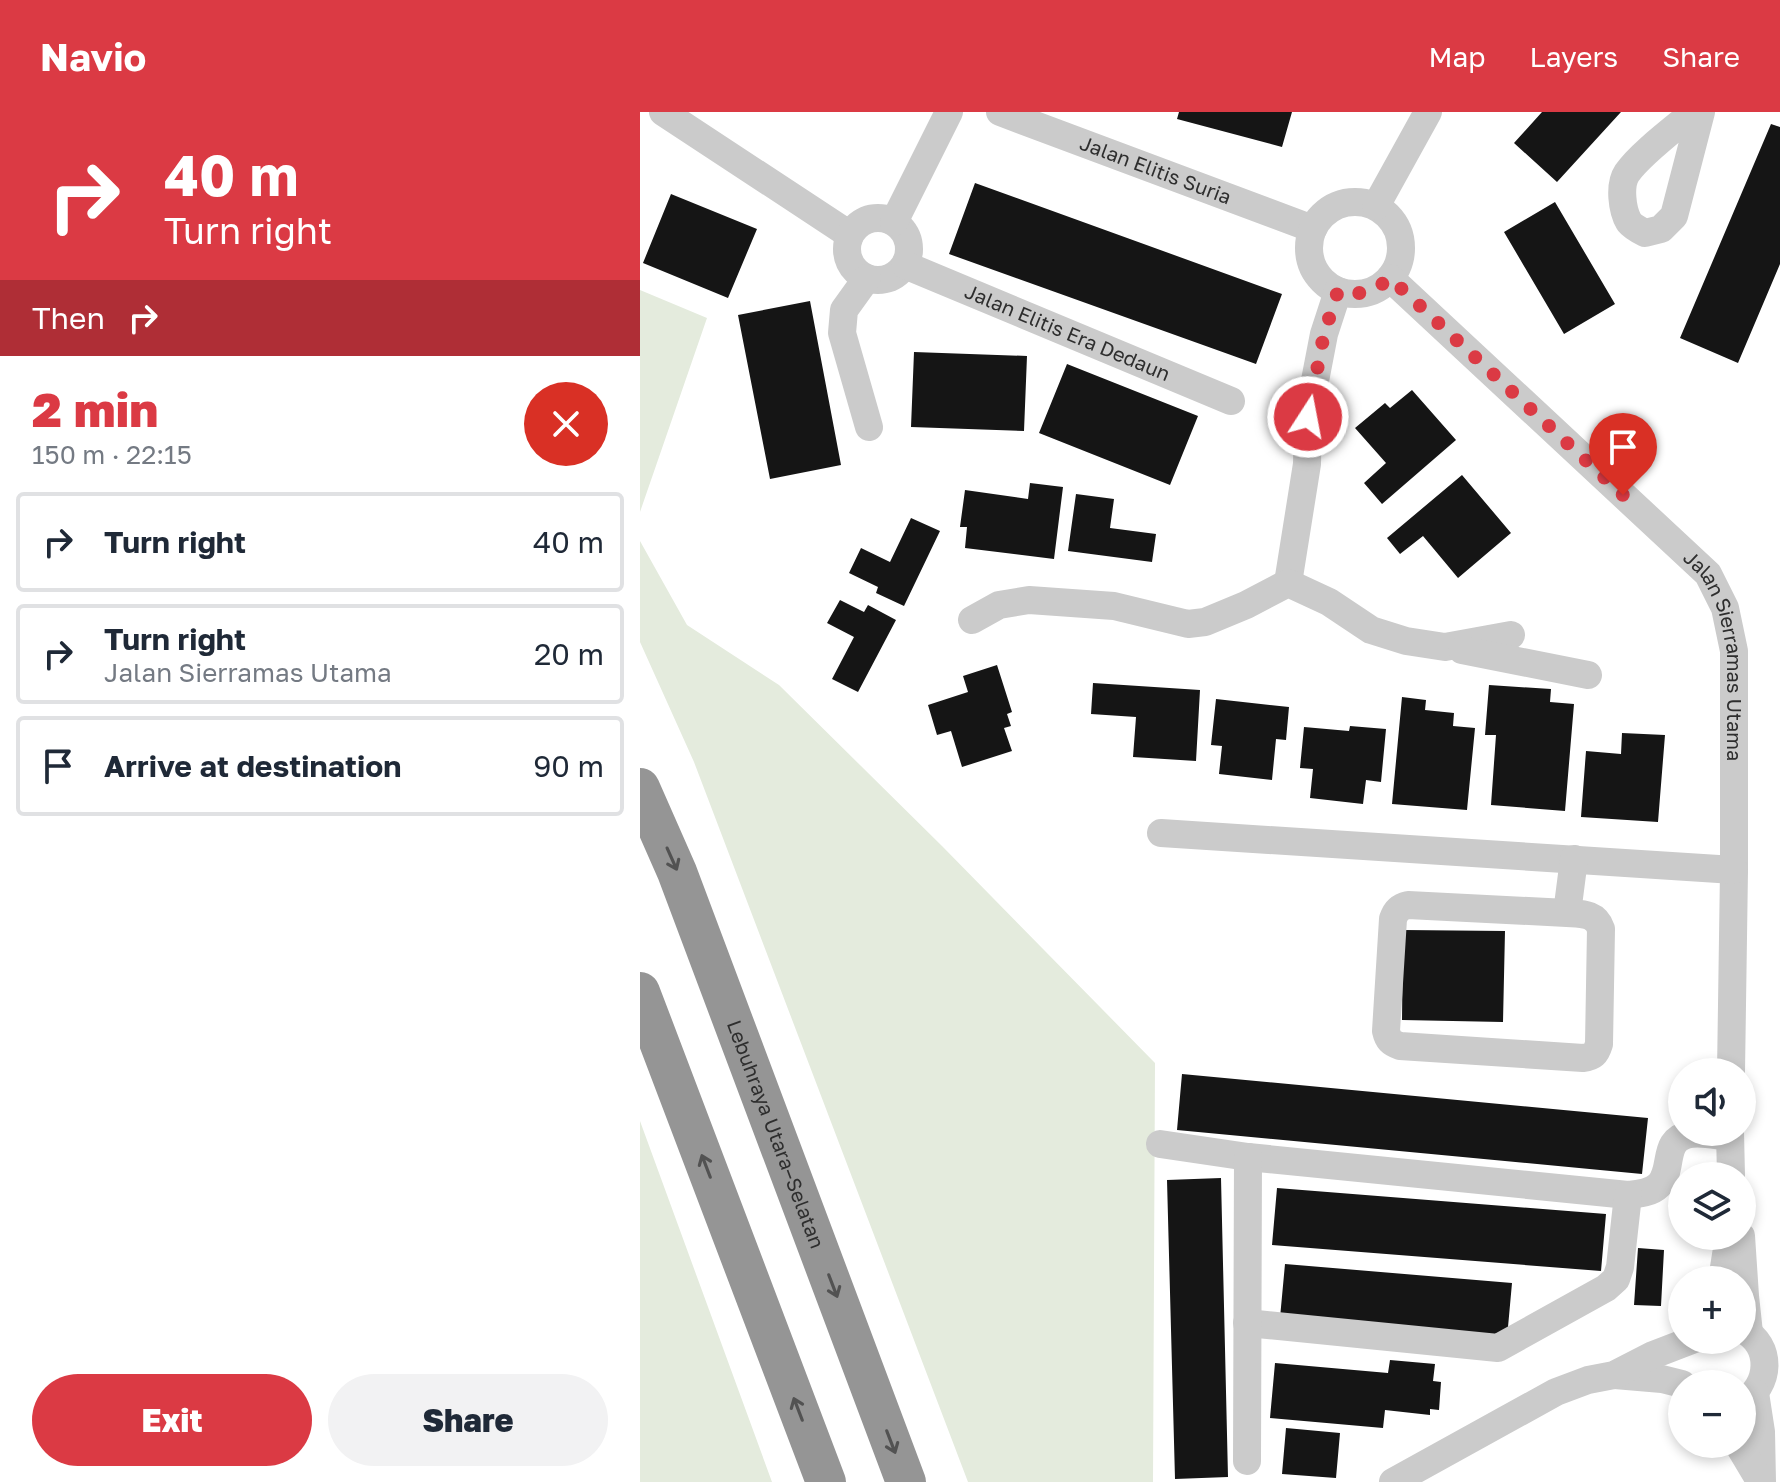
<!DOCTYPE html>
<meta charset="utf-8">
<style>
:root{--surface:#fff;--page:#f2f2f3;--text:#1f2937;--muted:#747a83;--line:#e0e1e3;--accent:#db3a44}
body{margin:0;font-family:"Golos Text",sans-serif;background:var(--page);color:var(--text);height:100vh;display:flex;flex-direction:column;font-size:30px;white-space:nowrap}
*{box-sizing:border-box;margin:0}
p{font-size:26px;color:var(--muted)}
.icon{flex:none;width:44px;height:44px;fill:none;stroke:currentColor;stroke-width:2;stroke-linecap:round;stroke-linejoin:round}
.map{position:relative;flex:1;overflow:hidden}
.sheet{display:flex;flex-direction:column;background:var(--surface);width:640px}
.sheet>*{flex:none}
.top-card{background:#db3a44;color:#fff;overflow:hidden}
.fabs{position:absolute;left:1028px;top:946px;display:grid;gap:16px}
.fabs a{display:grid;place-items:center;width:88px;height:88px;border-radius:50%;background:var(--surface);box-shadow:0 4px 12px #0003;font-size:40px}
.pin{position:absolute;display:grid;place-items:center;width:68px;height:68px;color:#fff;margin:-82px -34px;border-radius:50% 50% 50% 0;rotate:-45deg;box-shadow:0 0 8px #0007}
.pin .icon{rotate:45deg}
.me{position:absolute;width:88px;margin:-44px;rotate:11deg;stroke-linejoin:round;filter:drop-shadow(0 0 6px #0008)}
.turn{display:flex;align-items:center;gap:28px;height:168px;padding:0 32px;font-size:36px}
.turn .icon{width:104px;height:104px;stroke-width:2.5}
.turn b{display:block;font-size:56px;line-height:68px}
.then{display:flex;align-items:center;height:76px;padding:0 32px;background:#0003;gap:16px;font-size:30px}
.round{display:grid;place-items:center;flex:none;width:84px;height:84px;border-radius:42px;background:var(--page)}
.headline{display:flex;align-items:center;justify-content:space-between;height:136px;padding:0 32px}
h1{font-size:48px;font-weight:800;line-height:60px;color:var(--accent)}
.button{display:flex;gap:16px;margin-top:auto;padding:16px 32px}
.button a{flex:1;height:92px;border-radius:48px;background:var(--accent);color:#fff;font-size:32px;font-weight:800;line-height:92px;text-align:center}
.button a+a{background:var(--page);color:var(--text)}
ul{padding:0;list-style:none}
li{display:flex;align-items:center;gap:24px;height:100px;margin:0 16px 12px;padding:0 16px;border:4px solid var(--line);border-radius:8px}
li div{flex:1}
li b{display:block;font-size:30px}
li em{font-style:normal}
header{display:flex;align-items:center;gap:48px;box-sizing:border-box;height:112px;padding:0 40px;background:var(--accent);color:#fff}
header strong{font-size:38px}
nav{display:flex;gap:44px;margin-inline-start:auto;font-size:28px}
main{display:flex;flex:1;min-height:0}
.map>svg:first-child{display:block}
</style>
<header>
<strong>Navio</strong>
<nav><a>Map</a><a>Layers</a><a>Share</a></nav>
</header>
<main>
<section class="sheet">
<div class="top-card">
<div class="turn"><svg class="icon" aria-label="right" viewBox="0 0 24 24"><path d="M7 20v-9h11M14 6l5 5-5 5"/></svg><div><b>40 m</b>Turn right</div></div>
<div class="then">Then<svg class="icon" aria-label="right" viewBox="0 0 24 24"><path d="M7 20v-9h11M14 6l5 5-5 5"/></svg></div>
</div>
<div class="headline"><div><h1>2 min</h1><p>150 m · 22:15</p></div><a class="round" style="background:#d93025;color:#fff"><svg class="icon" aria-label="close" viewBox="0 0 24 24"><path d="M6 6l12 12M18 6L6 18"/></svg></a></div>
<ul>
<li><svg class="icon" aria-label="right" viewBox="0 0 24 24"><path d="M7 20v-9h11M14 6l5 5-5 5"/></svg><div><b>Turn right</b></div><em>40 m</em></li>
<li><svg class="icon" aria-label="right" viewBox="0 0 24 24"><path d="M7 20v-9h11M14 6l5 5-5 5"/></svg><div><b>Turn right</b><p>Jalan Sierramas Utama</p></div><em>20 m</em></li>
<li><svg class="icon" aria-label="arrive" viewBox="0 0 24 24"><path d="M6 21V4h12l-3 4 3 4H6"/></svg><div><b>Arrive at destination</b></div><em>90 m</em></li>
</ul>
<div class="button"><a>Exit</a><a>Share</a></div>
</section>
<div class="map">
<svg width="1140" height="1370" viewBox="0 0 1140 1370">
<rect width="100%" height="100%" fill="#fff"/>
<path fill="#e4ebdd" d="M0,178L67,206L0,400Z
M0,429L47,513L139,573L302,734L515,951L513,1370H328L54,650L0,530Z
M0,1009L132,1370H0Z"/>
<path fill="#151515" d="M539,0H652L642,35L537,7Z
M902,0H981L917,70L874,31Z
M1131,12L1140,15V152L1098,251L1040,226Z
M335,71L642,182L616,252L309,142Z
M31,82L117,117L88,186L3,151Z
M915,90L975,192L924,222L864,120Z
M170,189L201,353L130,367L98,203Z
M274,240L387,244L384,319L271,315Z
M427,252L558,304L530,373L399,321Z
M772,278L816,328L742,392L724,371L746,351L715,316L745,291L750,296Z
M822,363L871,421L818,466L783,424L760,442L747,426Z
M390,371L423,375L414,447L325,436L327,415H320L325,378L388,387Z
M436,382L474,387L470,416L516,422L512,450L428,439Z
M271,406L300,419L264,494L236,481L238,475L209,461L221,436L250,450Z
M200,488L224,500L228,493L256,508L218,580L192,567L214,525L187,511Z
M357,553L372,600L367,602L371,614L364,616L372,639L322,655L311,619L297,623L288,593L328,580L323,564Z
M453,571L560,578L556,649L493,645L496,605L451,602Z
M849,573L911,577L910,590L934,592L925,699L851,693L856,623H845Z
M762,585L786,588L785,598L814,601L813,614L835,616L827,698L752,692Z
M576,587L649,595L646,628L636,627L632,668L579,662L582,634L571,633Z
M710,614L746,617L741,670L726,668L723,692L670,686L673,657L660,656L664,615L709,619Z
M982,621L1025,623L1018,710L941,705L946,639L981,642Z
M763,818L865,819L863,910L762,908Z
M542,962L1008,1006L1002,1062L537,1018Z
M581,1066L588,1365L535,1367L527,1068Z
M637,1076L966,1102L961,1159L632,1133Z
M998,1136L1024,1138L1021,1194L994,1193Z
M645,1152L872,1171L867,1226L640,1206Z
M750,1248L795,1252L793,1269L801,1270L799,1298L790,1297V1303L745,1298L743,1316L630,1306L635,1251L748,1261Z
M646,1316L700,1321L696,1366L642,1362Z"/>
<g fill="none" stroke-linecap="round" stroke-linejoin="round">
<g stroke="#cbcbcb" stroke-width="28">
<path d="M23,0L210,123"/>
<path id="s1" d="M360,0L673,117"/>
<path d="M1054,0C1035,16 1000,42 987,61C979,73 982,98 989,110C993,115 999,118 1005,121L1021,117L1034,104L1061,0"/>
<circle cx="715" cy="136" r="46"/>
<path d="M736,94L788,0"/>
<circle cx="238" cy="137" r="31"/>
<path d="M254,110L309,0"/>
<path id="s2" d="M265,153L591,289"/>
<path d="M227,166L204,198L202,221L229,315"/>
<path id="s3" d="M750,166L1068,462L1085,496L1094,539V758L1091,960"/>
<path d="M648,471L667,352L668,305L684,222L698,179"/>
<path d="M332,508L359,493L389,488L474,494L548,512L565,510L606,493L648,471L689,490L731,518L766,529L805,535L871,523"/>
<path d="M822,538L948,563"/>
<path d="M521,721L1094,758"/>
<path d="M927,801L768,793C760,795 756,798 753,807L746,919C748,928 751,931 760,934L943,946C953,945 956,942 959,932L961,817C956,801 942,802 927,801L934,747"/>
<path d="M1090,1020L1091,1064"/>
<path d="M520,1032L608,1045L988,1083C999,1082 1011,1081 1019,1073C1035,1057 1020,1027 1051,1022C1063,1020 1078,1024 1090,1025"/>
<path d="M1101,1124L1105,1184L1109,1221"/>
<path d="M1082,1168L1089,1124"/>
<path d="M607,1211L858,1236L966,1176L976,1167L980,1155L988,1083"/>
<path d="M1102,1217C1133,1234 1131,1273 1102,1291"/>
<path d="M975,1263L1022,1267L1042,1272"/>
<path d="M1115,1281L1121,1320L1122,1370"/>
<path d="M1098,1332L1120,1369"/>
<path d="M607,1349L608,1045"/>
<path d="M753,1370L916,1280L948,1268L974,1263L1013,1243L1052,1228"/>
</g>
<g stroke="#959595" stroke-width="40">
<path id="s4" d="M0,676L37,760L266,1370"/>
<path d="M0,880L186,1370"/>
</g>
</g>
<defs><path id="oneway-shaft" d="M-6 0H5M1.5-3L5.5 0L1.5 3" fill="none" stroke-width="1.6" stroke-linecap="round" stroke-linejoin="round" transform="scale(2)"/></defs>
<g stroke="#525252">
<use href="#oneway-shaft" transform="translate(32 747) rotate(66)"/>
<use href="#oneway-shaft" transform="translate(66 1054) rotate(-111)"/>
<use href="#oneway-shaft" transform="translate(193 1174) rotate(69)"/>
<use href="#oneway-shaft" transform="translate(158 1297) rotate(-111)"/>
<use href="#oneway-shaft" transform="translate(251 1330) rotate(69)"/>
</g>
<g fill="none" stroke-linecap="round" stroke-linejoin="round">
<path stroke="#db3a44" stroke-width="14" stroke-dasharray="0 25.2" d="M668,305L684,222L698,179C720,184 732,181 750,166L983,383"/>
</g>
<g text-anchor="middle" stroke-width="8" stroke-linejoin="round" paint-order="stroke">
<g font-size="20" fill="#2e2e2e" stroke="#fff">
<text dy="7" stroke="none"><textPath href="#s1" startOffset="166">Jalan Elitis Suria</textPath></text>
<text dy="7" stroke="none"><textPath href="#s2" startOffset="176">Jalan Elitis Era Dedaun</textPath></text>
<text dy="7" stroke="none"><textPath href="#s3" startOffset="516">Jalan Sierramas Utama</textPath></text>
<text dy="7" stroke="none"><textPath href="#s4" startOffset="372">Lebuhraya Utara–Selatan</textPath></text>
</g>
</g>
</svg>
<div class="fabs">
<a><svg class="icon" aria-label="sound" viewBox="0 0 24 24"><path d="M4 9h4l5-4v14l-5-4H4zM17 9q2 3 0 6"/></svg></a>
<a><svg class="icon" aria-label="layers" viewBox="0 0 24 24"><path d="M12 4l9 5-9 5-9-5zM3 14l9 5 9-5"/></svg></a>
<a>+</a>
<a>−</a>
</div>
<div class="pin" style="left:983px;top:383px;background:#d93025"><svg class="icon" aria-label="arrive" viewBox="0 0 24 24"><path d="M6 21V4h12l-3 4 3 4H6"/></svg></div>
<svg class="me" style="left:668px;top:305px" viewBox="-20 -20 40 40"><circle r="17" fill="#db3a44" stroke="#fff" stroke-width="3"/><path d="M0-11L8 9 0 5-8 9z" fill="#fff"/></svg>
</div>
</main>
